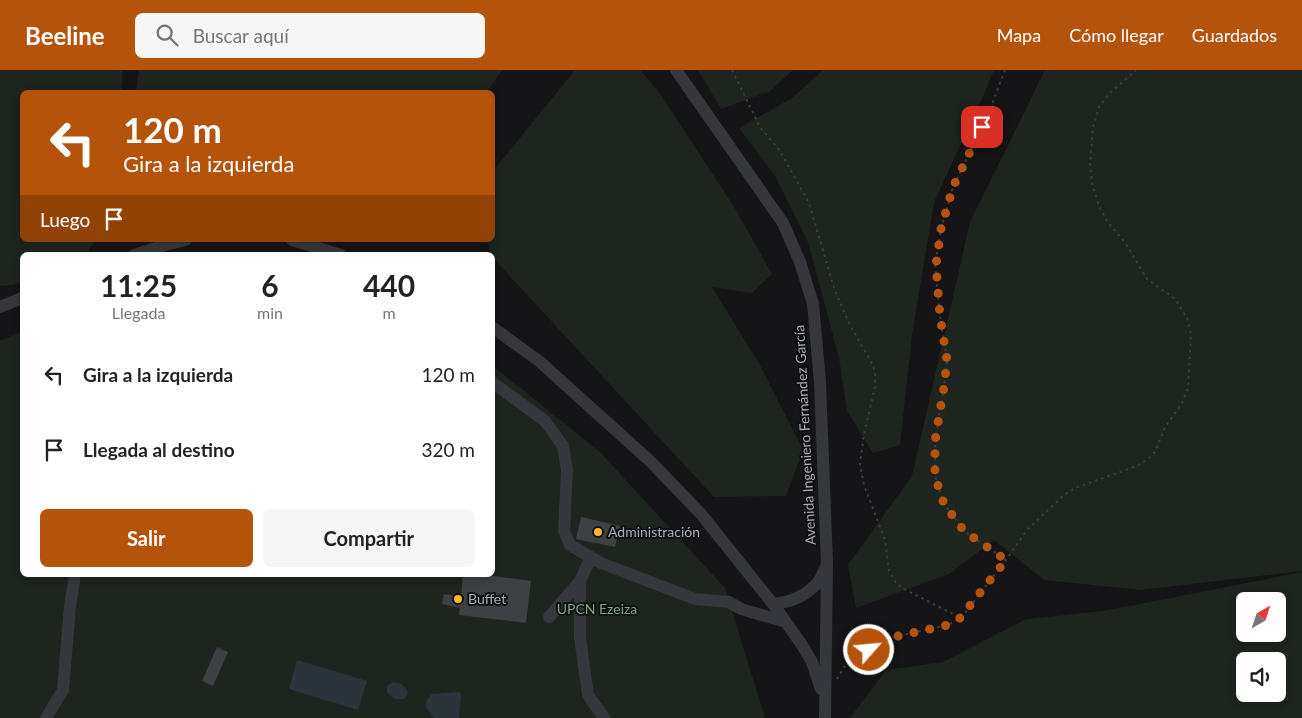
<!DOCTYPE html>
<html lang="es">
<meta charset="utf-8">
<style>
:root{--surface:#fff;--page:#f6f6f6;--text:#222;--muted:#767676;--accent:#b45309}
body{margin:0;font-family:Lato,sans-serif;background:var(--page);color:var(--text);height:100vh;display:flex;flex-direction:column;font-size:19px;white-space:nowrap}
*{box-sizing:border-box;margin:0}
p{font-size:16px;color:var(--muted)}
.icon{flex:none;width:28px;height:28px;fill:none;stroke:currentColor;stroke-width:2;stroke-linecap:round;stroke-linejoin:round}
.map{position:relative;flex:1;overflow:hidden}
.drawer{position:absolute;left:20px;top:182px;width:475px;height:325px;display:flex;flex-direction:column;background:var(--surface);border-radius:8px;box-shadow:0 2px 8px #0003}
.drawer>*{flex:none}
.hud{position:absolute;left:20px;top:20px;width:475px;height:152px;border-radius:8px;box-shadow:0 2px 8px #0003;background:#b45309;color:#fff;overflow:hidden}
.needle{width:32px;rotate:39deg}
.buttons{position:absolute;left:1236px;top:522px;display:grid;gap:10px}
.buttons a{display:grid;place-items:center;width:50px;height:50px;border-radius:8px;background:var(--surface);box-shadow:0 2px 8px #0003;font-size:25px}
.pin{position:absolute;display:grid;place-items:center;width:42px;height:42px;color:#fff;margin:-21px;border-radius:10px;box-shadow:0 2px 8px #0006}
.me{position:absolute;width:55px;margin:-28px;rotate:63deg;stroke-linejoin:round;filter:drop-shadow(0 0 4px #0008)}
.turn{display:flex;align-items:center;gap:18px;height:105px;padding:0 20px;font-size:22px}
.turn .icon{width:65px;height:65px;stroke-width:2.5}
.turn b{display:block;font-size:35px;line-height:42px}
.then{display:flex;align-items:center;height:48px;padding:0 20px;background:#0003;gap:10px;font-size:19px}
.eta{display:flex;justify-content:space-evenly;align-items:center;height:85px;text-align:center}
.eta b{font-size:30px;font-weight:700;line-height:35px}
.action{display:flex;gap:10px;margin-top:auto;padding:10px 20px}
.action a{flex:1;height:58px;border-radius:8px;background:var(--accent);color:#fff;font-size:20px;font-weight:700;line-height:58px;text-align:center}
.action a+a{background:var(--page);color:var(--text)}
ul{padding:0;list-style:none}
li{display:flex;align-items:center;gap:15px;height:75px;padding:0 20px}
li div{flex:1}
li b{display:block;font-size:19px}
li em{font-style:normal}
header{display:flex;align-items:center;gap:30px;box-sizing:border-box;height:70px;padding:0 25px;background:var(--accent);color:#fff}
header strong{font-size:24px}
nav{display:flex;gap:28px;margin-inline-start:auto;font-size:18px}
.search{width:350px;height:45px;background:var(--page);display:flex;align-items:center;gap:12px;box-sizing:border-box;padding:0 18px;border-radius:8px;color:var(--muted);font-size:19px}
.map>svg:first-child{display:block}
</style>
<header>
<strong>Beeline</strong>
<div class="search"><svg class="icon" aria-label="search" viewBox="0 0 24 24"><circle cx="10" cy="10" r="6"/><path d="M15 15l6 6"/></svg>Buscar aquí</div>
<nav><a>Mapa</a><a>Cómo llegar</a><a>Guardados</a></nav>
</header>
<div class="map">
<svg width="1302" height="648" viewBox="0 0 1302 648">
<rect width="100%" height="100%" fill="#151517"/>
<path fill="#1d251e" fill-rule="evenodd" d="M0,0H123L121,22H22V170H95L87,183L82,185H22V211L14,215L0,216Z
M139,0H502L487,22H136Z
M575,0H640L659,22L736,140L772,204L752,223L712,217L760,295L803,380L786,426L714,427L494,189L486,170H492L493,101Z
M698,0H793L770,21L721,39Z
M823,0H994L982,29L934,132L912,265L900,375L873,383L847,341L839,288L808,172L775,106L739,58L792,28Z
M1045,0H1302V501L1141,520L1044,510L994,470L949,504L856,538L848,495L912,406L970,152Z
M22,262V505H492L493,296L600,382L725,518L765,648H0V271Z
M1302,502V648H850L886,600L943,592L1026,549L1104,541ZM1245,531H1278V564H1245ZM1245,591H1278V624H1245Z"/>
<path fill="#2b343b" d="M297,590L367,611L358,640L289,619Z
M393,612C400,613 406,616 408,623L404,629C397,631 392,628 387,622V616Z
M459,622L461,624L459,648H434C426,637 422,635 432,624Z"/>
<path fill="#3f4044" d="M581,447L620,456L615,477L576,469Z
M463,505H487L531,511L526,553L459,545L460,538L442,534L444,524L461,527Z
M217,577L228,582L213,616L202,611Z"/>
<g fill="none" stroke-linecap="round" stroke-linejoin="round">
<path stroke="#3c3e43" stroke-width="2" stroke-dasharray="2.5 4" stroke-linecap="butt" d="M732,0L760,57L780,81L809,133L835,221L850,255L873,295L875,304V317L864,364L860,394L864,415L885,470L889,501L896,513L904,519L961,548
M1005,0L989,42L953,117L941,159L935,195L940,246L947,290L944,317L935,371V406L944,434L964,461L1006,490
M837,609L844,597L856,586L894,567L948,555L961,548L1006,490L1027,460L1064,425L1075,418L1137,396L1147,390L1155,382L1165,357L1182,333L1188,318L1191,264L1187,248L1175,229L1147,209L1126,174L1107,151L1099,136L1092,113L1090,95L1093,57L1099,37L1108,25L1136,0"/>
<path stroke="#36373c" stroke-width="12" d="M676,0L783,153L800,192L813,234L820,312L827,494L825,648
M292,170L341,185
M134,185L165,175L186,170
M0,237L22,228
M492,257L539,291L651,392L701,444L773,534L802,575L812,592L821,619
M492,312L545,351L563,376L567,400L564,461L570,475L601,493L695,529L729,532L741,539L786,552
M580,511V567L588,625L604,648
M773,534C792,532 807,526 819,511C822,506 824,501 826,496
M549,547L580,511L591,487
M46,648L63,620L70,536L75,505"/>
</g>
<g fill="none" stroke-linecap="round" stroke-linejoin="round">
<path stroke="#b45309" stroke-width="9" stroke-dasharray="0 16.2" d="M869,580L894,567L948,555L960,548L1006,490L964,461L944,434L935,406V371L944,317L947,290L940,246L936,195L941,159L953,117L982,57"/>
</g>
<g fill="#f9b92a" stroke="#101012" stroke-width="2">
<circle cx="598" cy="462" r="5"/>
<circle cx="458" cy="529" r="5"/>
</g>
<g text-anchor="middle" stroke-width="4" stroke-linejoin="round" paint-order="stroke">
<g font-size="14" fill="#a6abb8" stroke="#101012">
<text transform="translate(805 365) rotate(-93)" y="5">Avenida Ingeniero Fernández García</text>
</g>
<g font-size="14" fill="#a6abb8" stroke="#101012" text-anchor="start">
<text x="608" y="467">Administración</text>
<text x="468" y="534">Buffet</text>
</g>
<g font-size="14" fill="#7ca480" stroke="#101012">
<text x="597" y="544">UPCN Ezeiza</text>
</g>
</g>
</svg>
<div class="buttons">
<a><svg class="needle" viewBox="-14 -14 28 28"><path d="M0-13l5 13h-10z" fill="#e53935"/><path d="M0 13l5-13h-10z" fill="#767676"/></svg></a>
<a><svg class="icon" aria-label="sound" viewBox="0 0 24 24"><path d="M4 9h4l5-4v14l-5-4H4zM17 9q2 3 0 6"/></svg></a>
</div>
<div class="pin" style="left:982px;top:57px;background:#d93025"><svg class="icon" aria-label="arrive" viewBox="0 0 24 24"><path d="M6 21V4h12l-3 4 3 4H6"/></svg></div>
<svg class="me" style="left:869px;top:580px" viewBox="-20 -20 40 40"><circle r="17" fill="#b45309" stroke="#fff" stroke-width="3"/><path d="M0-11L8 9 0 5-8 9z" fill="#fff"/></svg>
<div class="hud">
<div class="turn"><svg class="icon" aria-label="left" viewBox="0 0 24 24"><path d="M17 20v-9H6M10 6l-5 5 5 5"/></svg><div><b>120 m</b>Gira a la izquierda</div></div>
<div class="then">Luego<svg class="icon" aria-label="arrive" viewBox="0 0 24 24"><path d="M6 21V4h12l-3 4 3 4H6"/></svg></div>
</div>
<section class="drawer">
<div class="eta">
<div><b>11:25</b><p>Llegada</p></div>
<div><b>6</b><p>min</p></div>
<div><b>440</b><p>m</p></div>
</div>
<ul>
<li><svg class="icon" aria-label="left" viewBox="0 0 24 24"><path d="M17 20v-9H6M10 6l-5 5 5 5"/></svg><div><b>Gira a la izquierda</b></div><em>120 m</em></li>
<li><svg class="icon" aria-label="arrive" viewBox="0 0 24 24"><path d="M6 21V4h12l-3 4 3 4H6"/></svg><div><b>Llegada al destino</b></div><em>320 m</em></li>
</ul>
<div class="action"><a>Salir</a><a>Compartir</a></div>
</section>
</div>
